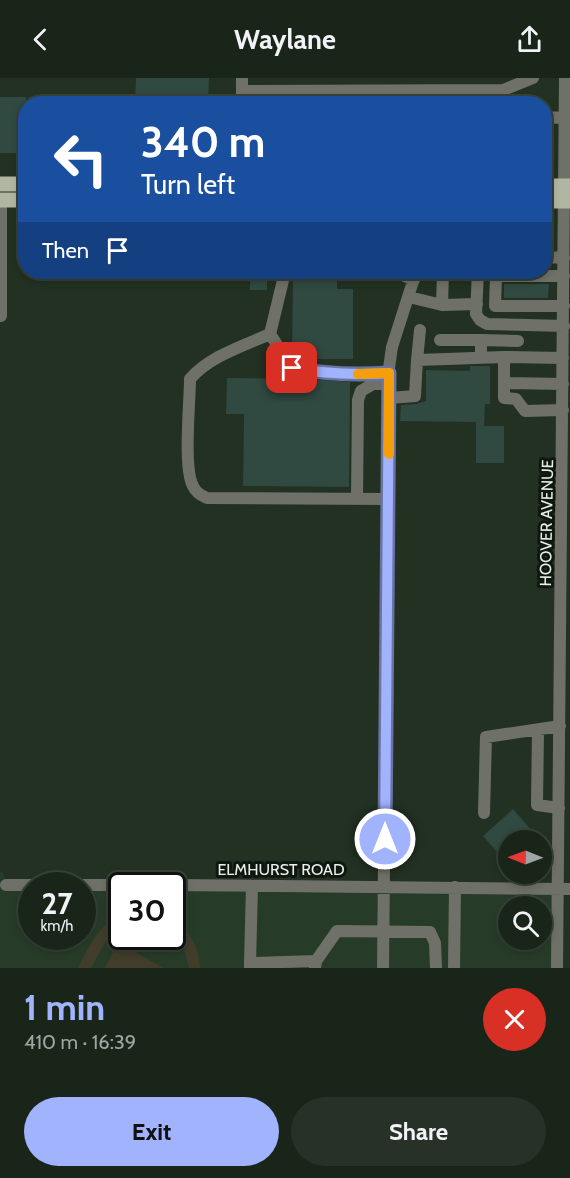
<!DOCTYPE html>
<meta charset="utf-8">
<style>
:root{--surface:#1a251a;--page:#273127;--text:#f1f3f6;--muted:#9fa5a2;--line:#384239;--accent:#a1b3fd}
body{margin:0;font-family:Cabin,sans-serif;background:var(--page);color:var(--text);height:100vh;display:flex;flex-direction:column;font-size:22px;white-space:nowrap}
*{box-sizing:border-box;margin:0}
p{font-size:20px;color:var(--muted)}
.icon{flex:none;width:33px;height:33px;fill:none;stroke:currentColor;stroke-width:2;stroke-linecap:round;stroke-linejoin:round}
.map{position:relative;height:890px;overflow:hidden}
.panel{display:flex;flex-direction:column;background:var(--surface);flex:1}
.panel>*{flex:none}
.banner{position:absolute;left:18px;top:18px;width:534px;height:183px;border-radius:24px;box-shadow:0 3px 9px #0003,0 0 0 2px var(--line);background:#1a4fa0;color:#fff;overflow:hidden}
.needle{width:39px;rotate:271deg}
.controls{position:absolute;left:498px;top:752px;display:grid;gap:12px}
.controls a{display:grid;place-items:center;width:54px;height:54px;border-radius:50%;background:var(--surface);box-shadow:0 3px 9px #0003,0 0 0 2px var(--line);font-size:30px}
.speed{position:absolute;left:18px;top:794px;display:flex;gap:12px;font-size:30px;font-weight:700;text-align:center}
.speed>*{display:grid;place-content:center;width:78px;height:78px;border-radius:50%;background:var(--surface);box-shadow:0 3px 9px #0003,0 0 0 2px var(--line);line-height:1}
.speed small{font-size:15px;font-weight:400}
.speed .limit{border:3px solid #111;border-radius:9px;background:#fff;color:#111}
.pin{position:absolute;display:grid;place-items:center;width:51px;height:51px;color:#fff;margin:-26px;border-radius:12px;box-shadow:0 3px 9px #0006}
.me{position:absolute;width:66px;margin:-33px;rotate:0deg;stroke-linejoin:round;filter:drop-shadow(0 0 4px #0008)}
.turn{display:flex;align-items:center;gap:21px;height:126px;padding:0 24px;font-size:27px}
.turn .icon{width:78px;height:78px;stroke-width:2.5}
.turn b{display:block;font-size:42px;line-height:51px}
.then{display:flex;align-items:center;height:57px;padding:0 24px;background:#0003;gap:12px;font-size:22px}
.round{display:grid;place-items:center;flex:none;width:63px;height:63px;border-radius:32px;background:var(--page)}
.headline{display:flex;align-items:center;justify-content:space-between;height:102px;padding:0 24px}
h1{font-size:36px;font-weight:700;line-height:45px;color:var(--accent)}
.action{display:flex;gap:12px;margin-top:auto;padding:12px 24px}
.action a{flex:1;height:69px;border-radius:36px;background:var(--accent);color:#111;font-size:24px;font-weight:700;line-height:69px;text-align:center}
.action a+a{background:var(--page);color:var(--text)}
header{display:flex;justify-content:space-between;align-items:center;height:78px;padding:0 24px;background:var(--surface);font-size:27px;font-weight:700}
.map>svg:first-child{display:block}
</style>
<header><svg class="icon" aria-label="back" viewBox="0 0 24 24"><path d="M15 5l-7 7 7 7"/></svg>Waylane<svg class="icon" aria-label="share" viewBox="0 0 24 24"><path d="M12 15V3M7 8l5-5 5 5M5 13v7h14v-7"/></svg></header>
<div class="map">
<svg width="570" height="890" viewBox="0 0 570 890">
<rect width="100%" height="100%" fill="#223122"/>
<path fill="#273c28" fill-rule="evenodd" d="M0,794H3L7,807H32V858H82L83,807H121L122,858H172L173,807L559,811L557,890H0ZM508,828H542V861H508Z"/>
<path fill="#423c2a" d="M121,837V850L106,863L91,890H78C89,869 98,847 121,837Z
M173,841C190,852 199,870 200,890H189L184,871L173,856Z
M118,865L164,890H105Z"/>
<path fill="#304941" d="M136,0H209L208,26H135Z
M0,19H26V75H0Z
M250,194H267V212H250Z
M293,202L337,203V211H353V281H296L292,275Z
M504,206H549L548,220H504Z
M470,288H490V326H485L484,348H504V385H476V344L400,343L401,327L416,326L426,323V292L470,293Z
M227,300L312,301L350,304L349,409L243,408L244,336H226Z
M513,731L540,762H508V786L483,758Z"/>
<g fill="none" stroke-linecap="round" stroke-linejoin="round">
<path stroke="#6f7168" stroke-width="12" d="M242,13L503,12L533,0
M242,26V0
M544,40L565,39
M544,181L547,179L564,180
M285,194L270,256C243,268 210,278 190,301C190,324 183,390 193,408C196,415 201,417 207,420L388,421
M342,194V195L400,196L414,202
M478,194L476,236L480,242L487,246L564,248
M409,219L442,227L477,226
M442,227L443,194
M564,228H495L496,198H564
M1,238V122
M270,256L292,290C324,296 356,297 389,295
M440,262H481V280
M481,262L518,263
M504,279L563,280
M417,282L420,252
M504,305L563,306
M389,320L415,318L417,282L504,279V320L516,321L525,333L563,332
M357,420L358,322L361,313L373,306H389
M538,652L537,727L559,730
M484,735L486,659L560,648
M6,807H50
M82,807H122
M172,807L570,811
M250,885L252,808
M250,890V885L316,883
M315,890L316,883L337,853L430,854L435,865L436,890
M383,890L389,290L392,269L416,194
M454,890L455,809
M557,890L565,0"/>
<path stroke="#b1b6a2" stroke-width="15" d="M0,106H26
M544,108H570
M0,122H26
M544,123H570"/>
</g>
<g fill="none" stroke-linecap="round" stroke-linejoin="round">
<defs>
<path id="route" d="M292,290C324,296 356,297 389,295L385,761"/>
</defs>
<use href="#route" stroke="#6974a4" stroke-width="15"/>
<use href="#route" stroke="#a1b3fd" stroke-width="10"/>
<path stroke="#f59e0b" stroke-width="10" d="M358,296L389,295V376"/>
</g>
<g text-anchor="middle" stroke-width="6" stroke-linejoin="round" paint-order="stroke">
<g font-size="16" fill="#e8f1e8" stroke="#101710">
<text transform="translate(546 445) rotate(-89)" y="6">HOOVER AVENUE</text>
<text x="281" y="797">ELMHURST ROAD</text>
</g>
</g>
</svg>
<div class="controls">
<a><svg class="needle" viewBox="-14 -14 28 28"><path d="M0-13l5 13h-10z" fill="#e53935"/><path d="M0 13l5-13h-10z" fill="#9fa5a2"/></svg></a>
<a><svg class="icon" aria-label="search" viewBox="0 0 24 24"><circle cx="10" cy="10" r="6"/><path d="M15 15l6 6"/></svg></a>
</div>
<div class="speed"><div>27<small>km/h</small></div><div class="limit">30</div></div>
<div class="pin" style="left:292px;top:290px;background:#d93025"><svg class="icon" aria-label="arrive" viewBox="0 0 24 24"><path d="M6 21V4h12l-3 4 3 4H6"/></svg></div>
<svg class="me" style="left:385px;top:761px" viewBox="-20 -20 40 40"><circle r="17" fill="#a1b3fd" stroke="#fff" stroke-width="3"/><path d="M0-11L8 9 0 5-8 9z" fill="#fff"/></svg>
<div class="banner">
<div class="turn"><svg class="icon" aria-label="left" viewBox="0 0 24 24"><path d="M17 20v-9H6M10 6l-5 5 5 5"/></svg><div><b>340 m</b>Turn left</div></div>
<div class="then">Then<svg class="icon" aria-label="arrive" viewBox="0 0 24 24"><path d="M6 21V4h12l-3 4 3 4H6"/></svg></div>
</div>
</div>
<section class="panel">
<div class="headline"><div><h1>1 min</h1><p>410 m · 16:39</p></div><a class="round" style="background:#d93025;color:#fff"><svg class="icon" aria-label="close" viewBox="0 0 24 24"><path d="M6 6l12 12M18 6L6 18"/></svg></a></div>
<div class="action"><a>Exit</a><a>Share</a></div>
</section>
